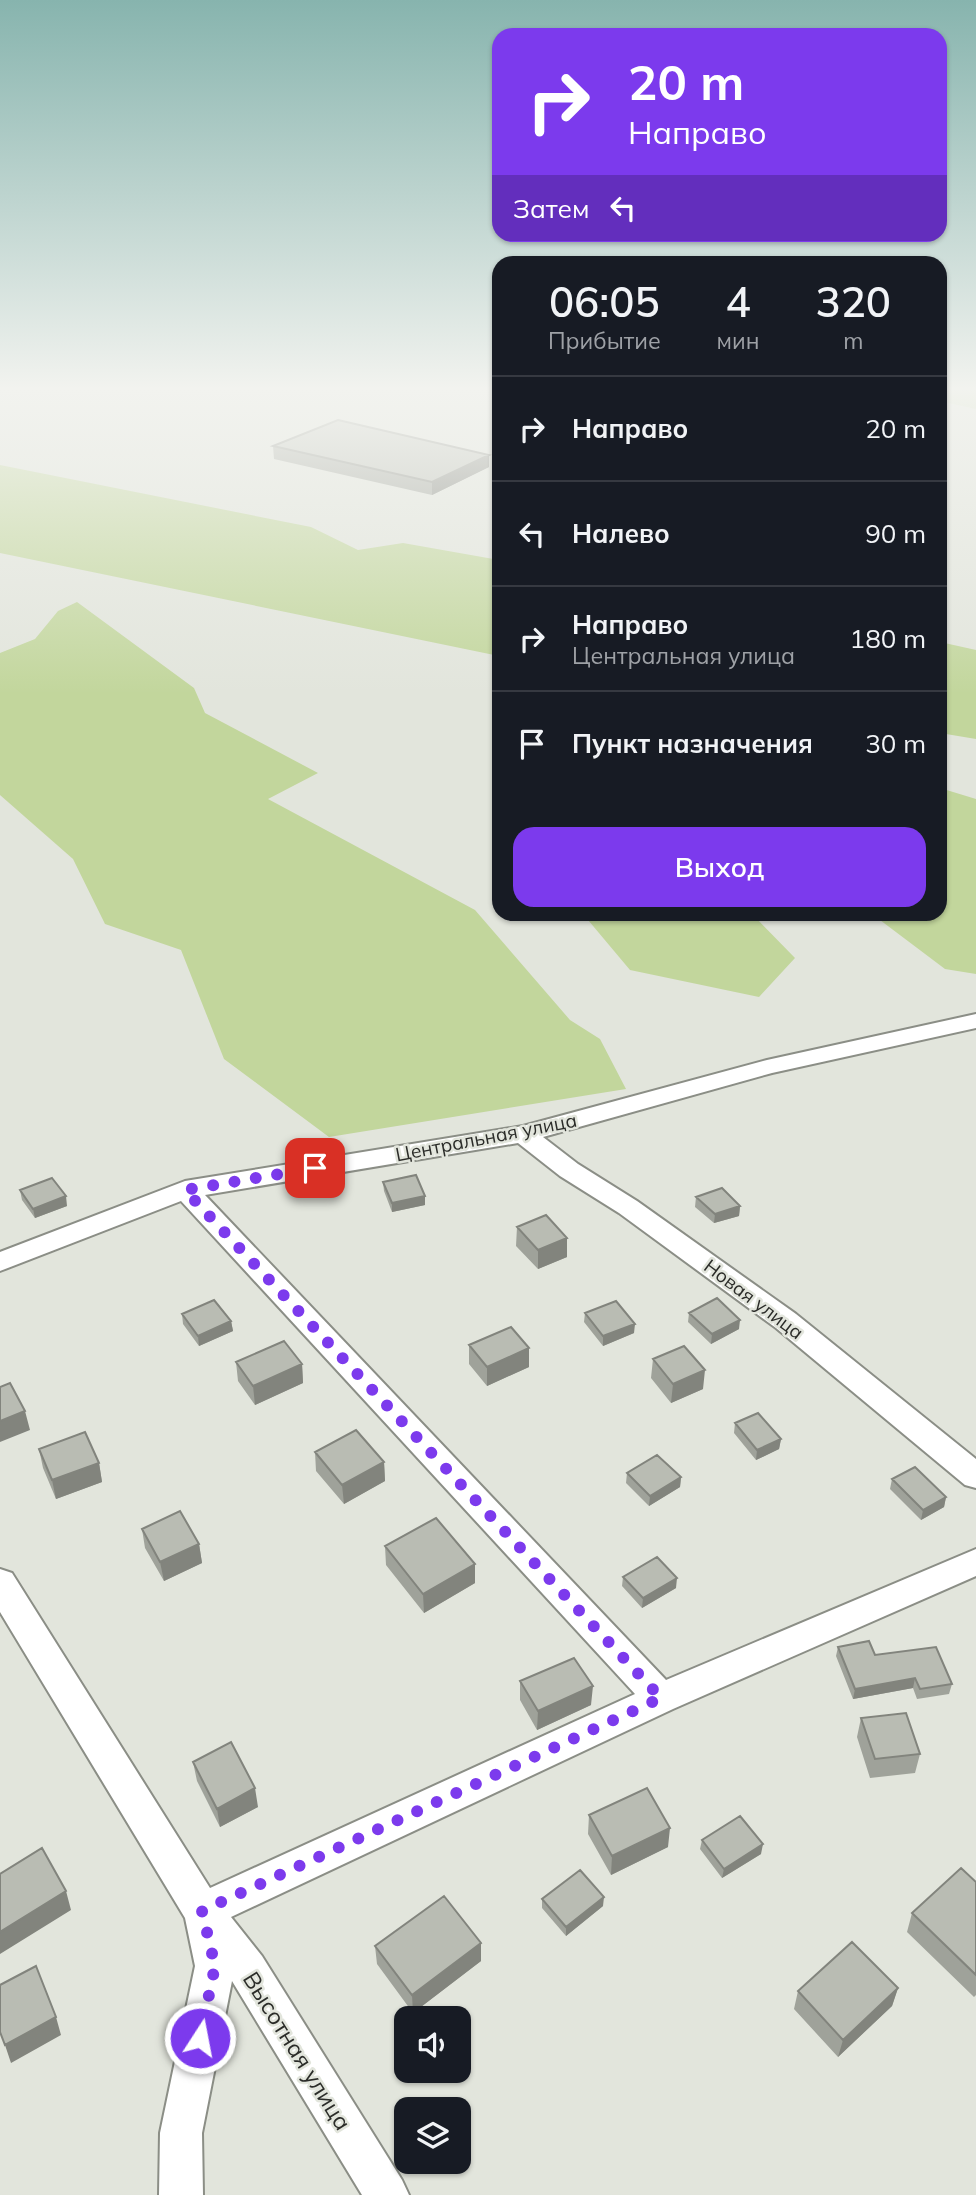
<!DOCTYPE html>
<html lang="ru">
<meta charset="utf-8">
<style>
:root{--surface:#171b24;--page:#242831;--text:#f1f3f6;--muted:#9ea1a6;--line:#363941;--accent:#7c3aed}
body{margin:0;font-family:Mulish,sans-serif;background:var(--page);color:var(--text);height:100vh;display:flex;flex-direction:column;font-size:26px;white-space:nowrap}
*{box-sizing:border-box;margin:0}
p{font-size:23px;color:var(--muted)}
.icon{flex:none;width:38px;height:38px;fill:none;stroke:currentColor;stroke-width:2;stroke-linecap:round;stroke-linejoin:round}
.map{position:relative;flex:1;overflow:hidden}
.side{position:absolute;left:492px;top:256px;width:455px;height:665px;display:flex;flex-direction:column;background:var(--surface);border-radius:21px;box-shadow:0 2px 5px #0004}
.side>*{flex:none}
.guide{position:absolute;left:492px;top:28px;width:455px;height:214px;border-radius:21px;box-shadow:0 2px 5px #0004;background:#7c3aed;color:#fff;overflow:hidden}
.controls{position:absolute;left:394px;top:2006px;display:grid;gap:14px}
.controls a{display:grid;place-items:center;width:77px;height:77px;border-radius:14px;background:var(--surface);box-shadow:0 2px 5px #0004;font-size:35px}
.pin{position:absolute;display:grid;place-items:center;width:60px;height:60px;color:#fff;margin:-30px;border-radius:14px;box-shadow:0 4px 10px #0006}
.me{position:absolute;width:77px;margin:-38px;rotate:11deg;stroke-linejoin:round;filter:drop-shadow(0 0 5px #0008)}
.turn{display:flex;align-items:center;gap:24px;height:147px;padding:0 21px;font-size:32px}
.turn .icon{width:91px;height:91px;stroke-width:2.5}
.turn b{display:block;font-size:49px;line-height:60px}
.then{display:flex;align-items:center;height:66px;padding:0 21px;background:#0003;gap:14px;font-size:26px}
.eta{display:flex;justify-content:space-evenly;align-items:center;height:119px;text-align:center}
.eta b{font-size:42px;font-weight:600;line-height:49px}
.button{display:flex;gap:14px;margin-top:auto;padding:14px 21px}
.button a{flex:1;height:80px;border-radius:21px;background:var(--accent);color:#fff;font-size:28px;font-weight:600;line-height:80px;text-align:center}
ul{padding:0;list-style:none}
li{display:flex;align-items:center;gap:21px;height:105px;padding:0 21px;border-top:2px solid var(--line)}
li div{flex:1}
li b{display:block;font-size:26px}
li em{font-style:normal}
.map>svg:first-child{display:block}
</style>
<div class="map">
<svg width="976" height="2195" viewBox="0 0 976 2195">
<rect width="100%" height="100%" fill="#e2e5dc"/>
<path fill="#c2d69c" d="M940,386H976V409L940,401Z
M0,465L311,527L358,550L403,543L499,560V656L0,553Z
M77,602L194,688L205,713L318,773L268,799L475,910L570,1020L600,1039L626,1089L329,1137L224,1059L181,950L105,924L73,859L0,795V653L35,639L58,611Z
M940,642L976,650V739L940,733Z
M940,788L976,799V974L945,969L872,914H940Z
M583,914H752L795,958L759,997L630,970Z"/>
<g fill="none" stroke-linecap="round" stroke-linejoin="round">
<defs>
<path id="street" d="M976,1014V1028L772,1073L543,1137L578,1164L637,1201L796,1314L976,1459V1488L965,1485L776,1328L619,1213L560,1176L518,1143L205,1195L666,1680L976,1549V1576L673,1709L231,1917L262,1956L402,2180L409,2195H362L232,1981L202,2133L203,2195H159L160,2133L195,1966L185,1918L0,1612V1569L12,1573L210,1888L635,1694L181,1201L0,1271V1252L185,1181L523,1126L767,1060Z"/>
</defs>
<use href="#street" stroke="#8b8e86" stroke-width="4"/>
<use href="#street" fill="#fff" fill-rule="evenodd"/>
</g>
<path fill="#9fa29a" d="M273,446L489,467L432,495L274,459Z
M383,1182L425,1196V1205L392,1212L384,1191Z
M20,1190L67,1206L35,1218L22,1200Z
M696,1197L740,1206L739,1216L714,1223L695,1207Z
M517,1227L567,1238V1257L538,1269L516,1246Z
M585,1313L634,1333L603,1346L584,1322Z
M689,1313L739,1329L711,1344L688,1322Z
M182,1314L231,1321L233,1331L199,1346L183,1324Z
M469,1345L529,1367L487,1386L469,1364Z
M653,1359L703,1389L671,1403L651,1378Z
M236,1362L302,1364L303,1383L255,1405L238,1381Z
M735,1423L781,1439L779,1449L756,1460L734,1433Z
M39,1449L99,1463L102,1482L56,1499L43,1468Z
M315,1452L384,1462L385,1481L344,1504L316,1471Z
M627,1473L681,1477L680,1487L649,1506L626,1483Z
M892,1479L946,1497L944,1507L921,1520L890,1489Z
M142,1529L199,1544L202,1563L164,1581L145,1548Z
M385,1546L475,1583L424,1613L386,1565Z
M623,1577L676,1588L642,1608L622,1586Z
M838,1647L875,1655L952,1684L949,1694L917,1699L913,1688L853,1699L836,1656Z
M520,1681L591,1705L537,1730L520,1700Z
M861,1718L920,1754L915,1773L870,1778L857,1737Z
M193,1762L258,1807L220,1827L197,1781Z
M589,1815L668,1847L611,1875L588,1834Z
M702,1840L761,1854L722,1878L700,1849Z
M976,1882V1995L974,1997L907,1932L912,1913Z
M542,1899L603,1906L566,1936L542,1908Z
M375,1946L481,1961L413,2013L377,1964Z
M898,1988L892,2006L838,2057L794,2009L798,1991Z"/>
<path fill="#82847d" d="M489,455V467L432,495V482Z
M66,1196L67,1206L35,1218L33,1209Z
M425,1196V1205L392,1212V1203Z
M740,1206L739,1216L714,1223L715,1214Z
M567,1238V1257L538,1269V1250Z
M740,1320L739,1329L711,1344L712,1334Z
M231,1321L233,1331L199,1346L198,1336Z
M635,1324L634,1333L603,1346V1336Z
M529,1348V1367L487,1386V1367Z
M302,1364L303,1383L255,1405L253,1386Z
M705,1370L703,1389L671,1403L673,1384Z
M25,1411L30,1430L0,1442V1421Z
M781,1439L779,1449L756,1460L757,1450Z
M384,1462L385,1481L344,1504L342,1485Z
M99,1463L102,1482L56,1499L52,1480Z
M681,1477L680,1487L649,1506L650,1496Z
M946,1497L944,1507L921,1520L923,1510Z
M199,1544L202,1563L164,1581L160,1562Z
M475,1564V1583L424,1613L423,1594Z
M677,1578L676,1588L642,1608L643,1598Z
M915,1678L913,1688L853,1699L855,1689Z
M593,1686L591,1705L537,1730L538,1711Z
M255,1788L258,1807L220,1827L217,1809Z
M670,1828L668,1847L611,1875L612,1856Z
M763,1844L761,1854L722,1878L724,1869Z
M66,1891L71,1910L0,1954V1932Z
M604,1897L603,1906L566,1936V1927Z
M481,1943V1961L413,2013L412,1995Z
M898,1988L892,2006L838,2057L843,2040Z
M56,2017L61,2035L11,2063L5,2045Z"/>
<path fill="#b9bcb3" stroke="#82847d" stroke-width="2" d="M338,420L489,455L432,482L273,446Z
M416,1175L425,1196L392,1203L383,1182Z
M52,1178L66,1196L33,1209L20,1190Z
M722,1188L740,1206L715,1214L696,1197Z
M546,1215L567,1238L538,1250L517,1227Z
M717,1298L740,1320L712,1334L689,1313Z
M214,1300L231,1321L198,1336L182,1314Z
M616,1301L635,1324L603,1336L585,1313Z
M511,1327L529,1348L487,1367L469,1345Z
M284,1341L302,1364L253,1386L236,1362Z
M684,1346L705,1370L673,1384L653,1359Z
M10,1383L25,1411L0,1421V1387Z
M758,1413L781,1439L757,1450L735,1423Z
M356,1430L384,1462L342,1485L315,1452Z
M85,1432L99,1463L52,1480L39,1449Z
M657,1455L681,1477L650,1496L627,1473Z
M915,1467L946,1497L923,1510L892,1479Z
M180,1511L199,1544L160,1562L142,1529Z
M436,1518L475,1564L423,1594L385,1546Z
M657,1557L677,1578L643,1598L623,1577Z
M869,1641L875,1655L936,1647L952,1684L920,1689L915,1678L855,1689L838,1647Z
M574,1658L593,1686L538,1711L520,1681Z
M906,1713L920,1754L875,1759L861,1718Z
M231,1742L255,1788L217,1809L193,1762Z
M647,1788L670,1828L612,1856L589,1815Z
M740,1816L763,1844L724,1869L702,1840Z
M42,1848L66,1891L0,1932V1874Z
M961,1868L976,1882V1975L912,1913Z
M580,1870L604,1897L566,1927L542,1899Z
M444,1896L481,1943L412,1995L375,1946Z
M852,1942L898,1988L843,2040L798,1991Z
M36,1966L56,2017L5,2045L0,2032V1985Z"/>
<linearGradient id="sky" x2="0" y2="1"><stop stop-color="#87b4ae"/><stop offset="0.56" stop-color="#f2f3ef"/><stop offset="1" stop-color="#f2f3ef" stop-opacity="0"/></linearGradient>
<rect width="976" height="694" fill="url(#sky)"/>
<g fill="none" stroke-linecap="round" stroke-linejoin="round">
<path stroke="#7c3aed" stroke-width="12" stroke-dasharray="0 21.6" d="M200,2038L215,1966L202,1911L661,1698L185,1190L315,1168"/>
</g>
<g text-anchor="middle" stroke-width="5" stroke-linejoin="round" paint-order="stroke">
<g font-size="19" fill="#2b2c29" stroke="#e2e5dc">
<text transform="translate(486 1137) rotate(-11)" y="7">Центральная улица</text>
<text transform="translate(754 1299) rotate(37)" y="7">Новая улица</text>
</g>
<g font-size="23" fill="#2b2c29" stroke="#e2e5dc">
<text transform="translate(297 2051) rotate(58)" y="8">Высотная улица</text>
</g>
</g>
</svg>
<div class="controls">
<a><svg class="icon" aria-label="sound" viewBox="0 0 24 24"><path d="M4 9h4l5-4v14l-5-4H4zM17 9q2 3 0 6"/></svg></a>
<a><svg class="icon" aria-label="layers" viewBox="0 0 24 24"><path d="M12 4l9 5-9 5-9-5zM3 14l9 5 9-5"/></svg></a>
</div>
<div class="pin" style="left:315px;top:1168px;background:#d93025"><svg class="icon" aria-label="arrive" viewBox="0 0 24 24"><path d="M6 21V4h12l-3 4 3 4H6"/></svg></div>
<svg class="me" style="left:200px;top:2038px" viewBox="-20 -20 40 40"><circle r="17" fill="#7c3aed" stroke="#fff" stroke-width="3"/><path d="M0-11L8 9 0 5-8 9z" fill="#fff"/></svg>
<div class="guide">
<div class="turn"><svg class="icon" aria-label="right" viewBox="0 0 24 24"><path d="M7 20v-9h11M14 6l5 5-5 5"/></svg><div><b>20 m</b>Направо</div></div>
<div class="then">Затем<svg class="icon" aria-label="left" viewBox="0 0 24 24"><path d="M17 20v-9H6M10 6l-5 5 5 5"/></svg></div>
</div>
<section class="side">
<div class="eta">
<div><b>06:05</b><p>Прибытие</p></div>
<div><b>4</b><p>мин</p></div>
<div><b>320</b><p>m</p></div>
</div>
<ul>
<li><svg class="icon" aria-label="right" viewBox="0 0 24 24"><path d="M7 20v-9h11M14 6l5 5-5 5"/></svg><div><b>Направо</b></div><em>20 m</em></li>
<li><svg class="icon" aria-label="left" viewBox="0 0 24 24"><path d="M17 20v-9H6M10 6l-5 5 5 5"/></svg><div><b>Налево</b></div><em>90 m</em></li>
<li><svg class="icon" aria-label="right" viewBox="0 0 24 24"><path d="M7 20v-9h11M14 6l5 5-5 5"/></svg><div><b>Направо</b><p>Центральная улица</p></div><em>180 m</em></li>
<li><svg class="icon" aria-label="arrive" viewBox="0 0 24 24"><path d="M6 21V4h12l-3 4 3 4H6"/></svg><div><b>Пункт назначения</b></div><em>30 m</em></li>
</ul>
<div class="button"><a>Выход</a></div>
</section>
</div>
